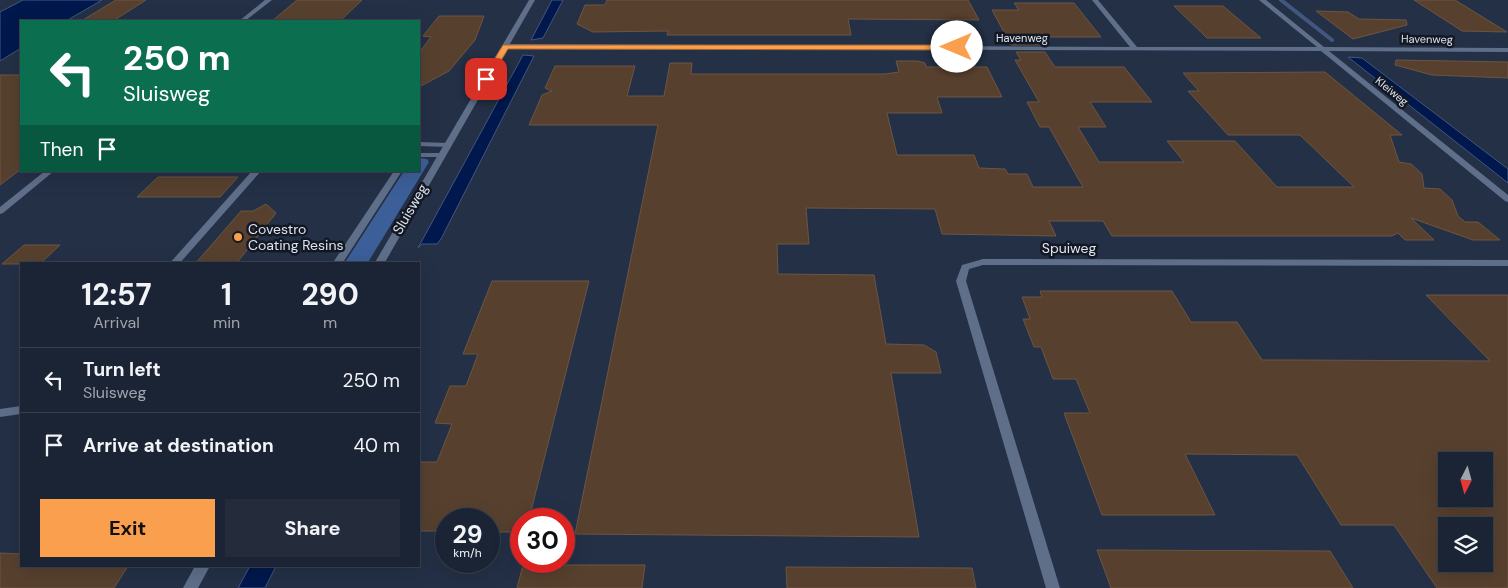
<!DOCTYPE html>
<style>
:root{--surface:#1b2434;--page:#242c3c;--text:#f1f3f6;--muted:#a0a4ac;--line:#39414f;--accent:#f99f4d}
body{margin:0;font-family:"DM Sans",sans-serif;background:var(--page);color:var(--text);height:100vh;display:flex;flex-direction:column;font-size:19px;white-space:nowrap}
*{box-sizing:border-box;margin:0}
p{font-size:16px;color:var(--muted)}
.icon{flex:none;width:28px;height:28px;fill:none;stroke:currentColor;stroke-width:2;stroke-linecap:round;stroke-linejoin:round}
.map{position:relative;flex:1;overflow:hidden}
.panel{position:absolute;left:20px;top:262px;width:400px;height:305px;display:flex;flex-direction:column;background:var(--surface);border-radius:0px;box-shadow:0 5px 20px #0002,0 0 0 1px var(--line)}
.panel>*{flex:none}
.hud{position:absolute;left:20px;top:20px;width:400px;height:152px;border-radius:0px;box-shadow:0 5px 20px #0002,0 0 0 1px var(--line);background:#0b6e4f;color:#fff;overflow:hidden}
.needle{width:32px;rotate:186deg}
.buttons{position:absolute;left:1438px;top:452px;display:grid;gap:10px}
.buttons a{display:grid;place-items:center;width:55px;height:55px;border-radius:0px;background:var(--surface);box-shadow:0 5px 20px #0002,0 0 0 1px var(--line);font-size:25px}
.speed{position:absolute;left:435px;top:508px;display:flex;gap:10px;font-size:25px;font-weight:700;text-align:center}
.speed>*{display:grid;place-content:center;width:65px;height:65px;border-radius:50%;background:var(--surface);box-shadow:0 5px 20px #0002,0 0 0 1px var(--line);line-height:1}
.speed small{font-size:12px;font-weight:400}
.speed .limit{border:8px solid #d22;background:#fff;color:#111}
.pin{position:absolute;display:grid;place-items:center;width:42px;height:42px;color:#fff;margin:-21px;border-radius:10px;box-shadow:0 2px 8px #0006}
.me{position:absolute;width:55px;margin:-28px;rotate:270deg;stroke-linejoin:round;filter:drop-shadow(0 0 4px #0008)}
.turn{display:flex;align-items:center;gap:18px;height:105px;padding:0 20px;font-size:22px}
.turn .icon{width:65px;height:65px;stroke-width:2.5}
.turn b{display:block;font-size:35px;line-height:42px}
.then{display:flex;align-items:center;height:48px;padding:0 20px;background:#0003;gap:10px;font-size:19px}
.eta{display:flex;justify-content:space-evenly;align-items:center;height:85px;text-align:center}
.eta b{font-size:30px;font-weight:700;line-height:35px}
.action{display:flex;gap:10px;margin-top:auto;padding:10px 20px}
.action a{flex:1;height:58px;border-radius:0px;background:var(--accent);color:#111;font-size:20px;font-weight:700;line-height:58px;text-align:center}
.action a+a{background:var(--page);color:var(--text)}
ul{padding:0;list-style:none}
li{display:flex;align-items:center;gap:15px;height:65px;padding:0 20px;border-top:1px solid var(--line)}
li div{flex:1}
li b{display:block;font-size:19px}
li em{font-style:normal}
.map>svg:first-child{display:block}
</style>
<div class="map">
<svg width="1508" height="588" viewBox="0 0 1508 588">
<rect width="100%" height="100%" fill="#243046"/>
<path fill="#3c5f9a" d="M419,158L427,159L429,162L367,264H344L404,171H419Z"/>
<path fill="#00184d" stroke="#42567f" d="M23,0H102L66,21H21V48L0,61V12Z
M552,0H563L543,38L531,40Z
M523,55L534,56L441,239L437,244H422L418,248Z
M1348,57L1362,58L1508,169V183Z
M250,566H276L265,588H238Z"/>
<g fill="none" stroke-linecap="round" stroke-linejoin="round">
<path stroke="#42567f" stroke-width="4" d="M1281,0L1332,40"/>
</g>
<path fill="#57402e" stroke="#6c5543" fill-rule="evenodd" d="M116,0H146L113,21H81Z
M297,0H362L340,21H272Z
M607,0H968L979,20L848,19L851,35H667L668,31L593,32L577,24L585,5H605Z
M1414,0H1455L1507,32L1462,31Z
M1014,3H1074L1101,37H1036L1041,45H1011L992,10H1019Z
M1174,6H1223L1261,38H1207Z
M1316,11L1348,12L1359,19L1406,20L1407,25L1353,39Z
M439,16H484L475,40L449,71L419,87V53L431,37L423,36Z
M1016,52H1045L1055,67H1124L1152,102H1090L1106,127H1078L1099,162H1184L1167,141H1235L1277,187H1354L1300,135H1228L1188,91H1199L1183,73L1325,72L1402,135H1390L1399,162L1411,164L1422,174L1424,188L1440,189L1452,200L1458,216L1465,222H1478L1500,240H1473L1411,218L1434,240H1405L1398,233L1392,236H1112L1103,221H1049L1056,236L942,234L935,209L806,208L809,244H777L778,274L874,275L886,344L924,345L936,352L941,373H891L919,537L575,534L658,125H529L542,95L552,91L545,88L555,66H635L627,96H664L670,63H692L691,74H885L899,72L896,61H918L925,63L926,67H987L1002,97H937L942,113H887L897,155H974L979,168L1005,169L1008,174H1027L1033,187H1083L1049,127H1040L1027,102H1039L1015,60H1021Z
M1396,60L1508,62V78L1432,75L1395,65Z
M0,75H21V169L0,185Z
M158,177H238L220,197H137Z
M266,204L276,213L236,264H195L241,211H253Z
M24,245H60L40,264H2Z
M492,281H589L529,519H521V532H489V519H446V531H419V462H437L452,424L435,423L450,386H466L478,354H463Z
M1040,291H1172L1191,322H1237L1262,360H1294L1490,361L1426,295H1508V588H1437L1394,525H1341L1297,455L1185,454L1215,515H1102L1064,413H1090L1076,379H1053L1041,347H1034L1023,319H1030L1022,297H1042ZM1446,461H1484V499H1446ZM1446,525H1484V564H1446Z
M1097,550L1330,551L1353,588H1111Z
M0,553L21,554V566H128L114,588H0Z
M523,565H645L642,588H517Z
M786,567L972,568L976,588H787Z"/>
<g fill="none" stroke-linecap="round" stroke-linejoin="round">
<path fill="#5f6f8a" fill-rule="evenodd" d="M265,0H272L245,21H239Z
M1092,0H1098L1137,47H1317L1259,0H1266L1324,47L1508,48V52L1329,51L1508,195V202L1505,201L1321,51L505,48L502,46L505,44L1130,47Z
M419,142L448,143L452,145L448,147L419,146Z
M419,153H442L446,155L442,157H419Z
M45,171H54L3,213L0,214V207Z
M252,171H261L179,264H169Z
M394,171H402L342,264H332Z
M983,259L1508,260V266L983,265L969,269L966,281L1060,588H1046L956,281L962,265Z
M21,406V414L0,417V409Z"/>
<path fill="#5f6f8a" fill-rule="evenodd" d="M529,0H535L384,264H374Z
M195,566H210L198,588H183Z"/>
</g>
<path fill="#f99f4d" stroke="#a26732" d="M503,45H957L961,47L957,50L508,49L489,81H483L482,79Z"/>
<circle fill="#f99f4d" stroke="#131822" stroke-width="2" cx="238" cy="237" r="5"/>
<g text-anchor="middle" stroke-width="5" stroke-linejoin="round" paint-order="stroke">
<g font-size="11" fill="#dde5f3" stroke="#131822">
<text x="1022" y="42">Havenweg</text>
<text transform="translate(1427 39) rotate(1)" y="4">Havenweg</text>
<text transform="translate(1392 91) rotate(39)" y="4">Kleiweg</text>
</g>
<g font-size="14" fill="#dde5f3" stroke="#131822">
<text transform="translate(410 209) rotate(-60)" y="5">Sluisweg</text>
<text x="1069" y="253">Spuiweg</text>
</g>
<g font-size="14" fill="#dde5f3" stroke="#131822" text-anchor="start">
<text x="248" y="234">Covestro<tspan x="248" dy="16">Coating Resins</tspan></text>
</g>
</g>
</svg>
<div class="buttons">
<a><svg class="needle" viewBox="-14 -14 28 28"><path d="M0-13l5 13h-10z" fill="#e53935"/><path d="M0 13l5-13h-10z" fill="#a0a4ac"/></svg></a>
<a><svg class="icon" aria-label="layers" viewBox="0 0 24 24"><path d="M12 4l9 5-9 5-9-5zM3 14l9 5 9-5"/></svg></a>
</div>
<div class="speed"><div>29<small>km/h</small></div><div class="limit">30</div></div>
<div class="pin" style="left:486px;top:79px;background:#d93025"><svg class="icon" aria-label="arrive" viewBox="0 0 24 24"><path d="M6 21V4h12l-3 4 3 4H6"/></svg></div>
<svg class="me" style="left:957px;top:47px" viewBox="-20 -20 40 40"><circle r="19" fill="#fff"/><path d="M0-13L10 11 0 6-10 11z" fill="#f99f4d"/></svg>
<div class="hud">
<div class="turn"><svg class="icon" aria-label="left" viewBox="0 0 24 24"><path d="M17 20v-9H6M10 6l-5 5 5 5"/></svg><div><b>250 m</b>Sluisweg</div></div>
<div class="then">Then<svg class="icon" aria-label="arrive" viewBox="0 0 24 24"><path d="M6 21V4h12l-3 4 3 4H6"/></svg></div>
</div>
<section class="panel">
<div class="eta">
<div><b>12:57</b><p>Arrival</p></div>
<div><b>1</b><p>min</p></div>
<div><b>290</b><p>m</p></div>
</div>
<ul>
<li><svg class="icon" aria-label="left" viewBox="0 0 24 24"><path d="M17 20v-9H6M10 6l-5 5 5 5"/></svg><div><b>Turn left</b><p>Sluisweg</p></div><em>250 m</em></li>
<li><svg class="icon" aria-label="arrive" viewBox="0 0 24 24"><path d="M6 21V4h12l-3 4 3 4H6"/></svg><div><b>Arrive at destination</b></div><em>40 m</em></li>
</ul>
<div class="action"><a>Exit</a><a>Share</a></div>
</section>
</div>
